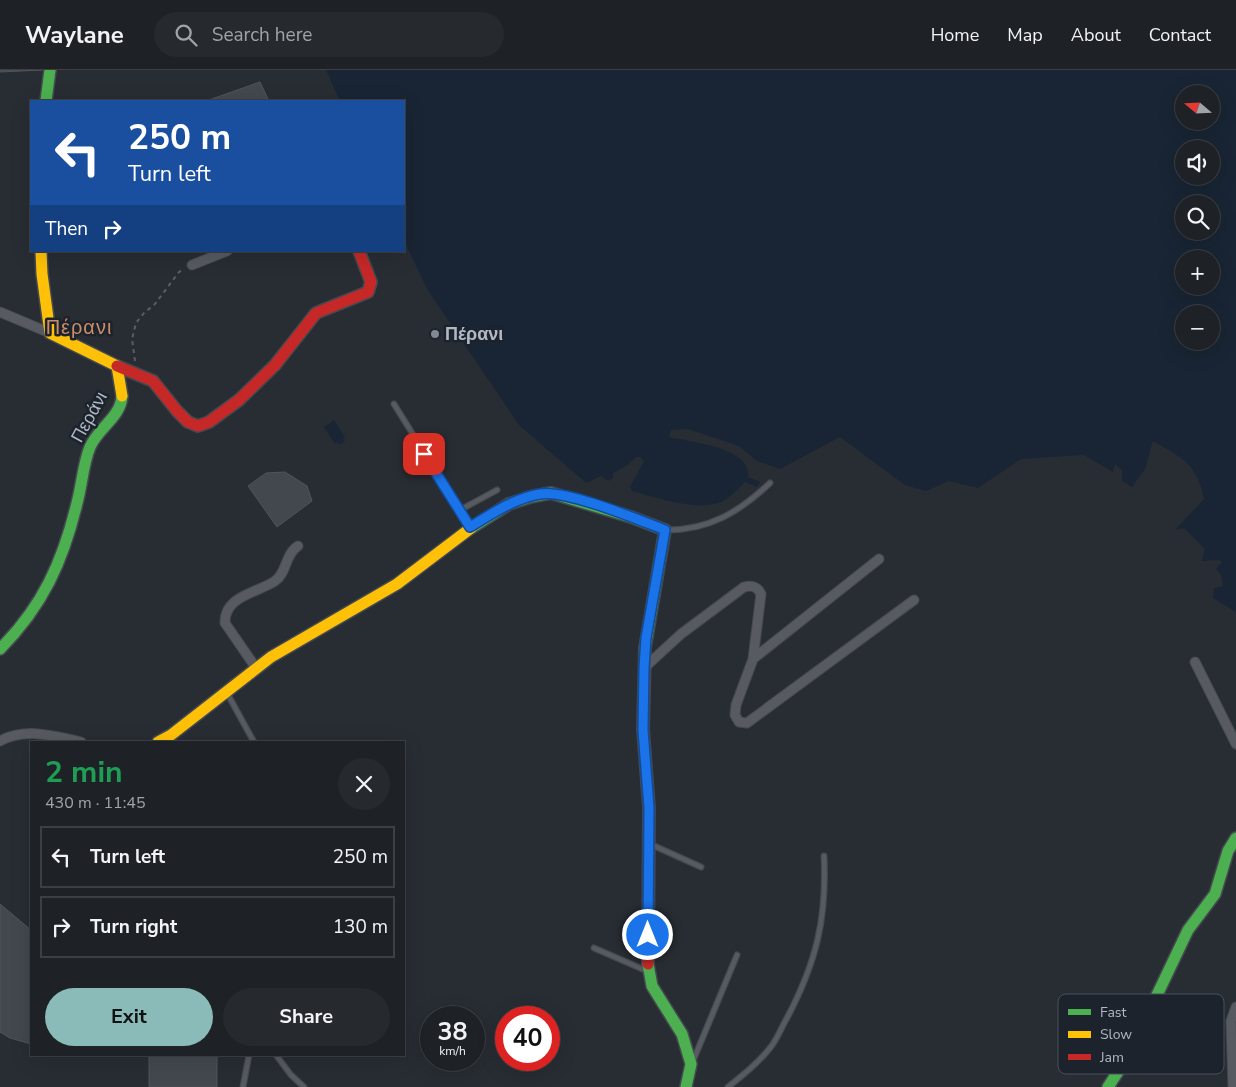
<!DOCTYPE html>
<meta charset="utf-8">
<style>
:root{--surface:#1e2226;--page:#262a2e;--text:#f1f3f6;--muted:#a1a4a7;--line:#3c3f43;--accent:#8bbbb9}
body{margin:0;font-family:"Nunito Sans",sans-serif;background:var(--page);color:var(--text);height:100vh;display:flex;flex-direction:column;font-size:19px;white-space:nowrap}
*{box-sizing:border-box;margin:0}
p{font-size:16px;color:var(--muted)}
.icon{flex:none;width:28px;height:28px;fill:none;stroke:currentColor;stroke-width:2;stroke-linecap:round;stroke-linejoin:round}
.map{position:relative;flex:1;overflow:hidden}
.panel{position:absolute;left:30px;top:671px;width:375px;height:315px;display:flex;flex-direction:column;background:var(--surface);border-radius:0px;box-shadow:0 5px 20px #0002,0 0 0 1px var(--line)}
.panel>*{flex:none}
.guide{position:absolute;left:30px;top:30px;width:375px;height:152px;border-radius:0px;box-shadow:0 5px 20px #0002,0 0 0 1px var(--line);background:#1a4fa0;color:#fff;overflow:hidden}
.needle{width:32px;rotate:289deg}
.controls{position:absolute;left:1175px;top:15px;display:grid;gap:10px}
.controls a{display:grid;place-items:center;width:45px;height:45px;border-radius:50%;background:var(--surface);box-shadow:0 5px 20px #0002,0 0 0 1px var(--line);font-size:25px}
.speed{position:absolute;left:420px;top:936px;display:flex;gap:10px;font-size:25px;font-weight:700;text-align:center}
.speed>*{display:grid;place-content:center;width:65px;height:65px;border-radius:50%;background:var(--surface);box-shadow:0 5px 20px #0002,0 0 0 1px var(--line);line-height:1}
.speed small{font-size:12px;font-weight:400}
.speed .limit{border:8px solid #d22;background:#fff;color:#111}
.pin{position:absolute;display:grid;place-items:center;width:42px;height:42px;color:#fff;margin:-21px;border-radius:10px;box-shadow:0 2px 8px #0006}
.me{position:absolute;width:55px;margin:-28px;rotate:0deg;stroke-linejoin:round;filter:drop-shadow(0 0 4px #0008)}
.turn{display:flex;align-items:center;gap:18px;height:105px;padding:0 15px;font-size:22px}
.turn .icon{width:65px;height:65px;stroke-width:2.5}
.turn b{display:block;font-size:35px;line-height:42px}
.then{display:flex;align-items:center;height:48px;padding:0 15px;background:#0003;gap:10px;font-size:19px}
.round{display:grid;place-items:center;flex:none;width:52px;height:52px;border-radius:26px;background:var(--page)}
.summary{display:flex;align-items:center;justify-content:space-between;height:85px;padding:0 15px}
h1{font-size:30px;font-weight:700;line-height:38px;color:#1e9e55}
.action{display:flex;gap:10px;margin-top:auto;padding:10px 15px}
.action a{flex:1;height:58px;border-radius:30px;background:var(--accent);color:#111;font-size:20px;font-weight:700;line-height:58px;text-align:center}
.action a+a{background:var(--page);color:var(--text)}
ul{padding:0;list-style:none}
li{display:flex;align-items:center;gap:15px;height:62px;margin:0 10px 8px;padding:0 5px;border:2px solid var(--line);border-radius:0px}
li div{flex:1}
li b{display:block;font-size:19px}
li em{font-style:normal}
header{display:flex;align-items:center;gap:30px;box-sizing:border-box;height:70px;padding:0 25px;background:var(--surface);border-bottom:1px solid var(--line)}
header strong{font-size:24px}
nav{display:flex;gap:28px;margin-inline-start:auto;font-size:18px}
.search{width:350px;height:45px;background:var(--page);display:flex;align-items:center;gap:12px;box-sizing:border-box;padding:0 18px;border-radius:28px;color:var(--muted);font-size:19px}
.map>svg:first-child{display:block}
</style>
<header>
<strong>Waylane</strong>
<div class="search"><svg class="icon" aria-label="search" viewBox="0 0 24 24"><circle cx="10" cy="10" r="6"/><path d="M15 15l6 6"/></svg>Search here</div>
<nav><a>Home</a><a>Map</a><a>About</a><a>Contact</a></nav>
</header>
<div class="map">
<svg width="1236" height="1017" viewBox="0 0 1236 1017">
<rect width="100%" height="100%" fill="#282d33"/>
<path fill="#192534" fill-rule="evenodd" d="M326,0H1236V542L1213,528L1214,518L1223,516L1221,505L1216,499L1222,492L1219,490L1202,491L1205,479L1184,458L1175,460L1204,429C1197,393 1182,388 1153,371L1145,399L1132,417L1122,411V400L1115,394L1113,402L1084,385L1021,389L978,418L949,411L926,421L905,415L840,367L780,399L757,391L739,376L688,359L671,360L669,367C690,372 752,377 748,407L760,412L757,417L745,412C738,419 730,428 721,432C698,442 655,427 632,421L630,417L644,391L640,387H636L628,395L613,403V408L608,411L601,406L586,413L519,355L427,219L404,170V31H340ZM1184,24H1211V51H1184ZM1184,79H1211V106H1184ZM1184,134H1211V161H1184ZM1184,189H1211V216H1184ZM1184,244H1211V271H1184Z
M334,350L345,367L343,368L345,371L339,375L338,372L335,374L324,357Z"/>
<path fill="#42484e" stroke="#50545b" d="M0,0H42L0,2Z
M260,12L269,31H206Z
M285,402L307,416L312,431L277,457L248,416L266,403Z
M0,834L31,860V974L10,968L0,962Z
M149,985H217V1017H149Z"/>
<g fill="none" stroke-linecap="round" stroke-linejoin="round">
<defs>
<path id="lane" d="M394,334L470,456
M460,440L497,420
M666,460C710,460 739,442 770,413
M227,623L254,672
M650,774L701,797
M594,878L647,901
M276,985L291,1005L304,1017
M693,991L737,885
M243,1017L249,985
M728,1017C743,1005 758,993 770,978C777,970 781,958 787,948C816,893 827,849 824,786"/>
<path id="street" d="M192,195L227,181
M0,242L50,263
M753,589L879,489
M1195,592L1236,674
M256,598L225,553C224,526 257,523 275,511C287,503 285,484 298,476
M644,598L681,564L744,517C752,515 757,516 761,524L753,589L736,635L735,645L739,652L747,653L914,530
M0,671C26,657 54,666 81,672
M1233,1017L1231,951L1236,937"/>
<path id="fast" d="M46,31L50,0
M471,458L509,434L530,427L551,423L631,447L665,460L645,578
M0,579C43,536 63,491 77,433C82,415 83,394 90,377C98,358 121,347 122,326
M648,894L652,916L682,964L691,994L686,1017
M1108,1017L1127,988L1188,860L1215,824L1228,781L1236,768"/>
<path id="slow" d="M41,181L42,204L50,263L117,296L122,326
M158,672L171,665L271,587L397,514L471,458"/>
<path id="jam" d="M117,296L153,311L177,341L188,352L198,356L209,352L239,330L275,295L316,243L368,222L371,212L359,181
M645,578L643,659L649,738L648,894"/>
</defs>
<use href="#lane" stroke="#454950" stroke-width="7"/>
<use href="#street" stroke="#454950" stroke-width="11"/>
<use href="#fast" stroke="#454950" stroke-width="14"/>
<use href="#slow" stroke="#454950" stroke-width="14"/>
<use href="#jam" stroke="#454950" stroke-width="14"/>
<path stroke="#595e63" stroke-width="2" stroke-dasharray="4 4" stroke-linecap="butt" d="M135,291L132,269L136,253L144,243L155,234L179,202L183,200"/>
<use href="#lane" stroke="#575b61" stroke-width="4.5"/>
<use href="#street" stroke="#575b61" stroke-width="9"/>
<use href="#fast" stroke="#4caf50" stroke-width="11"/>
<use href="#slow" stroke="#ffc107" stroke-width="11"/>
<use href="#jam" stroke="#c62828" stroke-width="11"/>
</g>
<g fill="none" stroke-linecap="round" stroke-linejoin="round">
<defs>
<path id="route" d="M424,384L470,457C491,444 515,428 540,424C565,419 639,450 665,460L646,568L644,598L643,660L649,738L648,865"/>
</defs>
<use href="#route" stroke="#114b97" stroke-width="12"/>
<use href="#route" stroke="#1a73e8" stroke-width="9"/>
</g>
<circle fill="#818891" stroke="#1c232d" stroke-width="2" cx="435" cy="264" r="5"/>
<g text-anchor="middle" stroke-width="5" stroke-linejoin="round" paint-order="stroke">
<g font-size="18" font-weight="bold" fill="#b1b9c4" stroke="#1c232d" text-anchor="start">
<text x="445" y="270">Πέρανι</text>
</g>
<g font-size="18" fill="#b1b9c4" stroke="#1c232d">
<text transform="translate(89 347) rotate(-61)" y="6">Περάνι</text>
</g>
<g font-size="20" letter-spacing="1" fill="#cb8d65" stroke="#1c232d">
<text x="79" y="264">Πέρανι</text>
</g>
</g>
<rect x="1058" y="924" width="166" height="80" rx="8" fill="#1c232d" stroke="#49505a" stroke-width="1"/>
<rect x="1068" y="939" width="23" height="6" fill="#4caf50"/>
<rect x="1068" y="961" width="23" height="7" fill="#ffc107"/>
<rect x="1068" y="984" width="23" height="6" fill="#c62828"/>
<g font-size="14" fill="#b1b9c4">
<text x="1100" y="947">Fast</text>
<text x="1100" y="969">Slow</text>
<text x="1100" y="992">Jam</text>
</g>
</svg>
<div class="controls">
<a><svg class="needle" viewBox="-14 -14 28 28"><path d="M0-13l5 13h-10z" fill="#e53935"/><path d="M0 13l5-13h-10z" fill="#a1a4a7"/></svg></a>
<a><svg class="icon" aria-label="sound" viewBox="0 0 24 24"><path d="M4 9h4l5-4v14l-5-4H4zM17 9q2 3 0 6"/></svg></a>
<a><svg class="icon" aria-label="search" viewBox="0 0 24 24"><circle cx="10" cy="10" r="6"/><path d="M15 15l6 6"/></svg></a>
<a>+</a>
<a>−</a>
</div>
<div class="speed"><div>38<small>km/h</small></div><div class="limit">40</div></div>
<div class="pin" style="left:424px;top:384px;background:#d93025"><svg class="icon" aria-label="arrive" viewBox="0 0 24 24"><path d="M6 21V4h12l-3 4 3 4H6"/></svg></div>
<svg class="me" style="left:648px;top:865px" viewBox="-20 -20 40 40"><circle r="17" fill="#1a73e8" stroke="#fff" stroke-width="3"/><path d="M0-11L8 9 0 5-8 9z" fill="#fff"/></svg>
<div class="guide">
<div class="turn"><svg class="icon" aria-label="left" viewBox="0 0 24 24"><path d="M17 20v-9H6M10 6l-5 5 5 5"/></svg><div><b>250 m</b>Turn left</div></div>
<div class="then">Then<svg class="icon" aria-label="right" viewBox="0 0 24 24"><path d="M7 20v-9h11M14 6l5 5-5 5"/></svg></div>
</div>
<section class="panel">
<div class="summary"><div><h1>2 min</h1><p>430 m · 11:45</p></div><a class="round"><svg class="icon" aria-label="close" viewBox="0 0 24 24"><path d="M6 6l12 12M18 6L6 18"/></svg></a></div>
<ul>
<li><svg class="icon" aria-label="left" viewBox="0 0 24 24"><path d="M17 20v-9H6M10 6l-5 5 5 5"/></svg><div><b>Turn left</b></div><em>250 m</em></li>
<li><svg class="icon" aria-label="right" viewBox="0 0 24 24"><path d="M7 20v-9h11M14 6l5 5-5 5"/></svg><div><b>Turn right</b></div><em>130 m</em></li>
</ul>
<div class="action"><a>Exit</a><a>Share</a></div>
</section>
</div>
